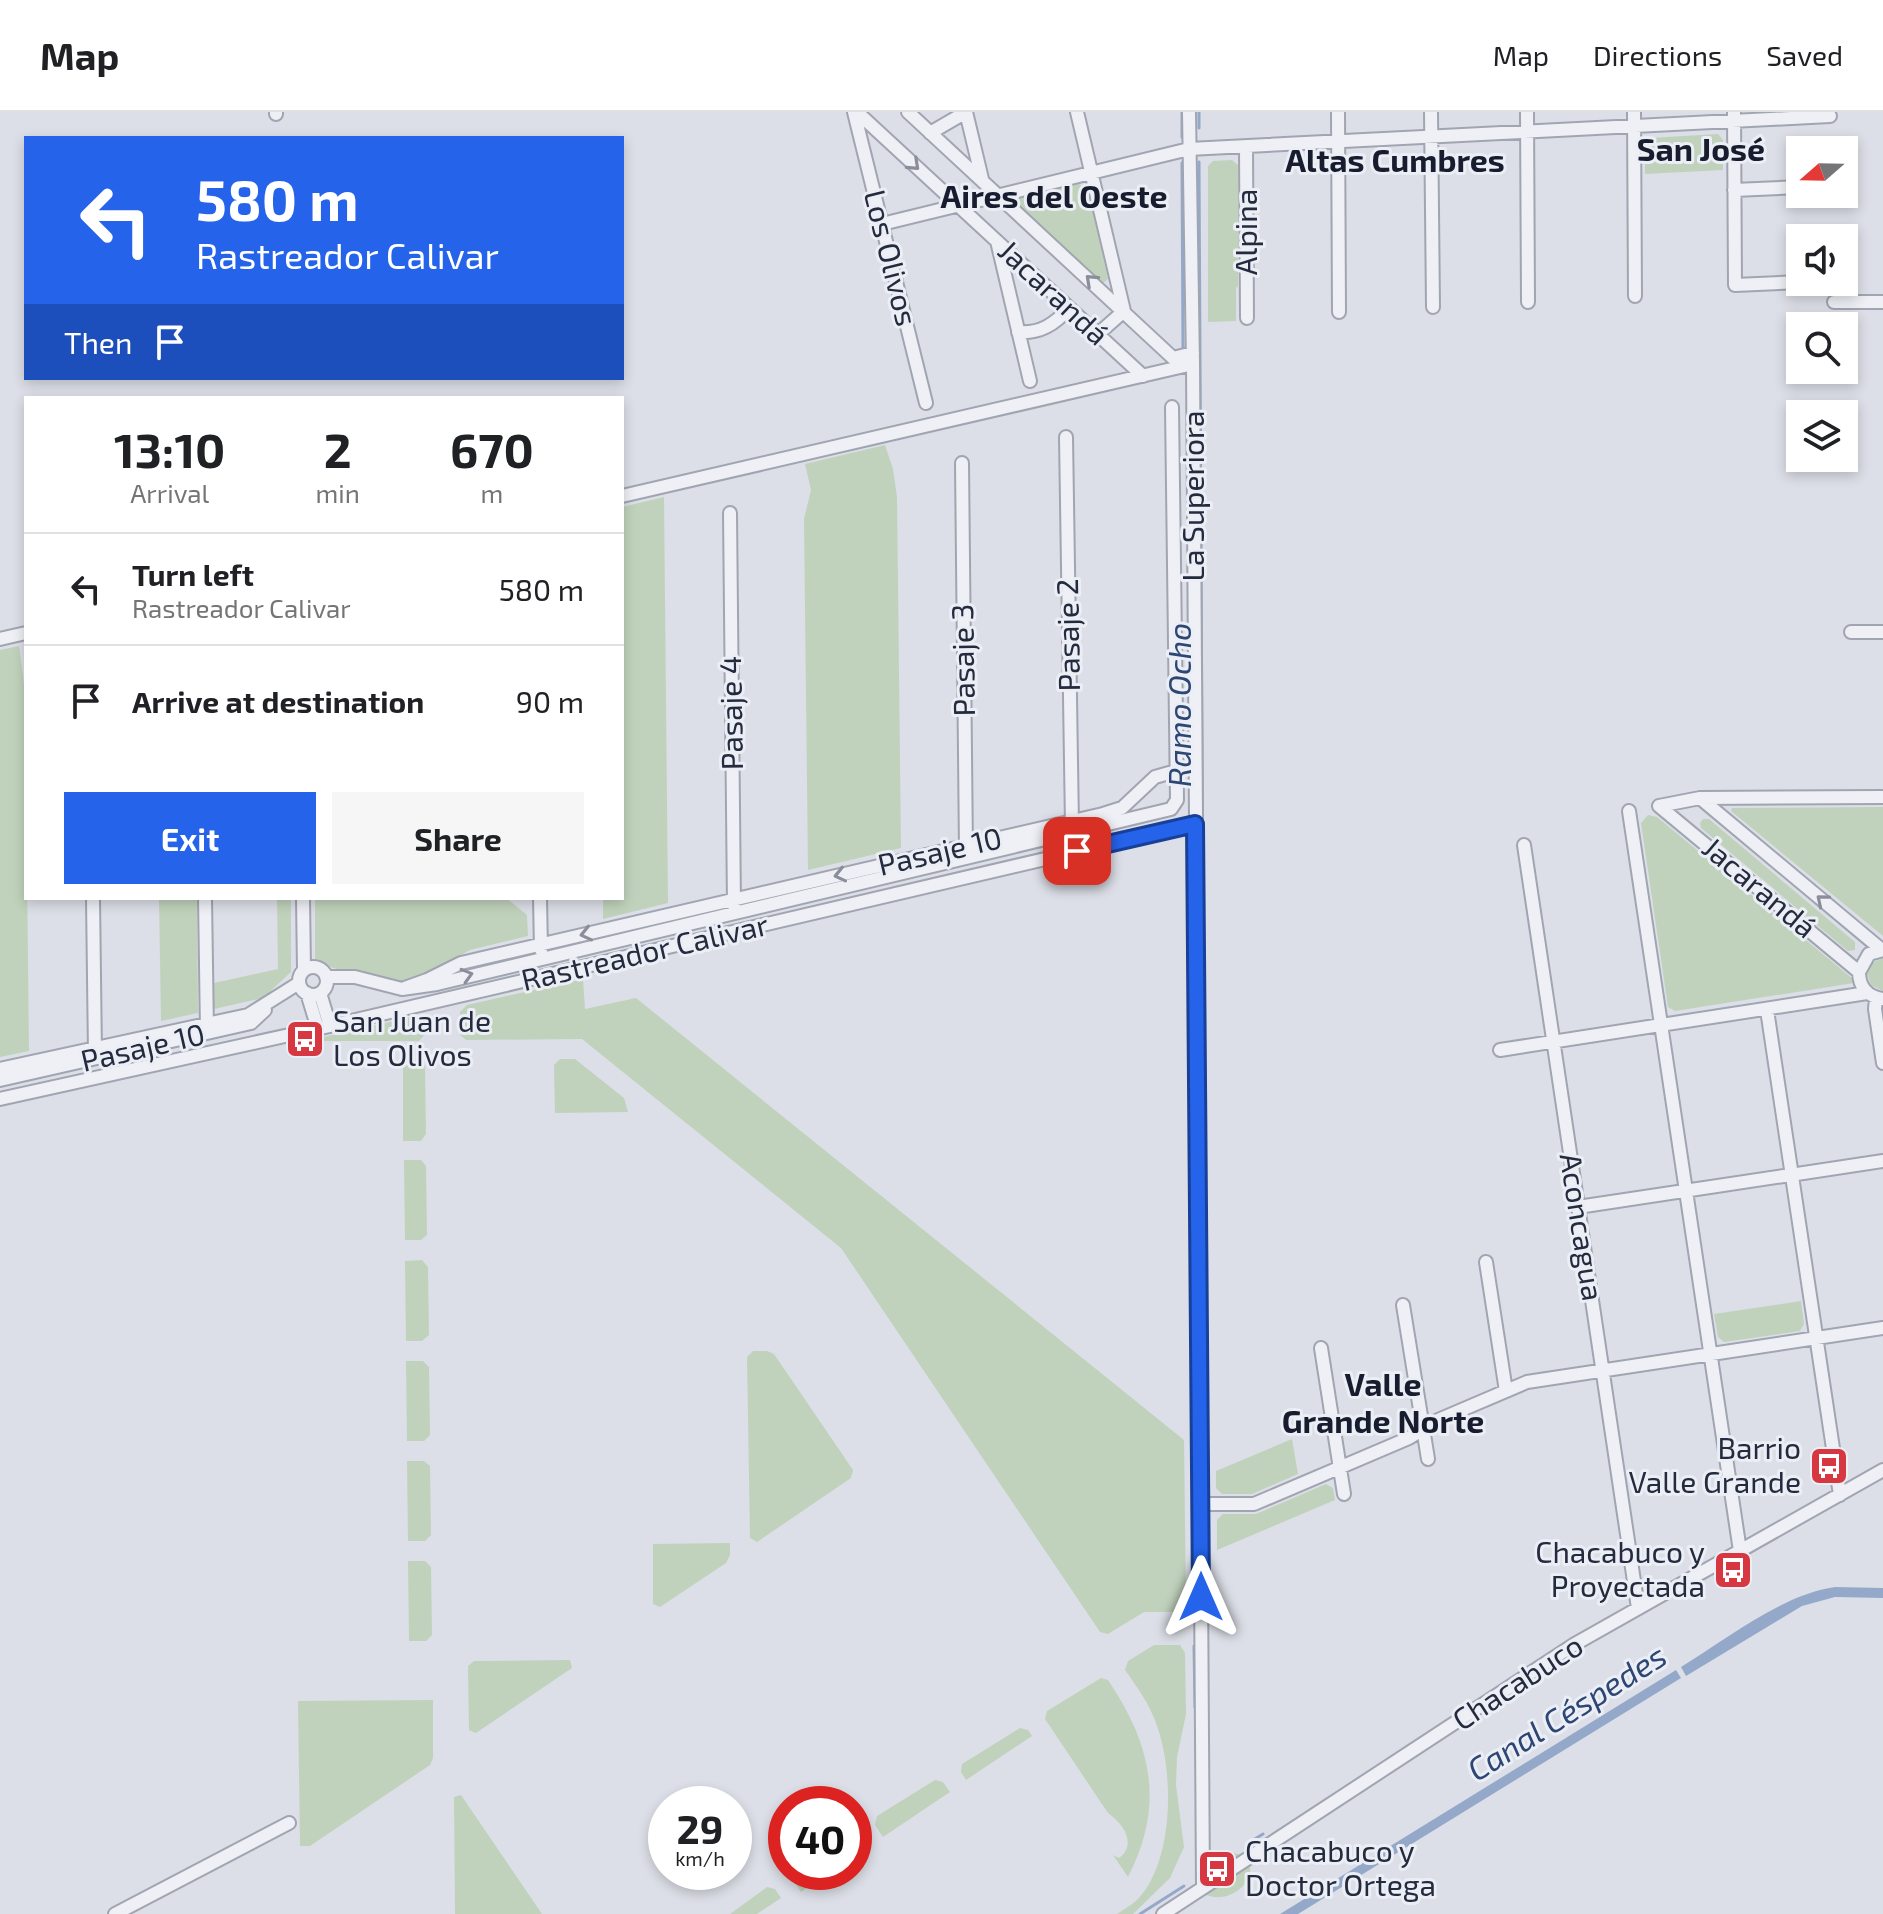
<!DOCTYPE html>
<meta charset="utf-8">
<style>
:root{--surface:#fff;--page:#f6f6f6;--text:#202124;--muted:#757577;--line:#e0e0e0;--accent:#2563eb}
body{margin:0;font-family:"Exo 2",sans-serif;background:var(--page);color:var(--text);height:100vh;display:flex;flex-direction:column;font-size:30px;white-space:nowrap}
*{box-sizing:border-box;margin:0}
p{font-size:26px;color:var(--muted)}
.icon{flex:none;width:44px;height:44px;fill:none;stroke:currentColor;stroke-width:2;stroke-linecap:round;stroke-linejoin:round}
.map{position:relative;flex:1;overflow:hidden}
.panel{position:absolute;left:24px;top:284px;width:600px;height:504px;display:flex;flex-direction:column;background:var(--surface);border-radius:0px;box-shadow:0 4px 12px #0003}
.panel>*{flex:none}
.banner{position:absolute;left:24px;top:24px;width:600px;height:244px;border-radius:0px;box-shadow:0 4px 12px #0003;background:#2563eb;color:#fff;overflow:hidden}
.needle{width:52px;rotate:250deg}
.controls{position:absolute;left:1786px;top:24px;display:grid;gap:16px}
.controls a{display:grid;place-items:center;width:72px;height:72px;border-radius:0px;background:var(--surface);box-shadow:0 4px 12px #0003;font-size:40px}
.speed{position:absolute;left:648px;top:1674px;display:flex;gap:16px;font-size:40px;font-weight:700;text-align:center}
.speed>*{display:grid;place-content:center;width:104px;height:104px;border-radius:50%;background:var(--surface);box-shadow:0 4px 12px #0003;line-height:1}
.speed small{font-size:20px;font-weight:400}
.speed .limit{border:12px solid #d22;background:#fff;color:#111}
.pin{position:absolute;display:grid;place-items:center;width:68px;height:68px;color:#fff;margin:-34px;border-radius:16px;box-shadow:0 4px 12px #0006}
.me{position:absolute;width:88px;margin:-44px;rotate:0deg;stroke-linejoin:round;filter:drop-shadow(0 0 6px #0008)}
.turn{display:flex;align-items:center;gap:28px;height:168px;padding:0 40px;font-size:36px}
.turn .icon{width:104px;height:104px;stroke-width:2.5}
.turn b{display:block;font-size:56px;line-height:68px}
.then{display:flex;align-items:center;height:76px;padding:0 40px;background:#0003;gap:16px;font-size:30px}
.eta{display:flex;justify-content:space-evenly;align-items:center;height:136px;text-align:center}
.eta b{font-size:48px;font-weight:700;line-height:56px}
.cta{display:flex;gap:16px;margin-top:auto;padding:16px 40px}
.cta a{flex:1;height:92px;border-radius:0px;background:var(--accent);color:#fff;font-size:32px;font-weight:700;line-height:92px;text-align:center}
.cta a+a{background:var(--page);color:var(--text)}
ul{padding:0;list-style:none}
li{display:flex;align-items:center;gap:24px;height:112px;padding:0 40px;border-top:2px solid var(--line)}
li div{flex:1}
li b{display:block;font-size:30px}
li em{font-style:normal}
header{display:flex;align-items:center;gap:48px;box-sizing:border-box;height:112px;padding:0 40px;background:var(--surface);border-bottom:2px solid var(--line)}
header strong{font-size:38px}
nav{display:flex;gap:44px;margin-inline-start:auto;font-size:28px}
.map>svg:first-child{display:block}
</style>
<header>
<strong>Map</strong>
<nav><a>Map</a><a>Directions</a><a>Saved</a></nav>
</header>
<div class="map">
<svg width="1883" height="1802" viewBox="0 0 1883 1802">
<rect width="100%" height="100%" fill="#dcdfe7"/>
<path fill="#c0d2bc" d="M1718,22L1723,28V58L1645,62V32L1650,26Z
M1232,48L1238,53V174L1236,176V209L1208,210V54L1213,49Z
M1076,70L1088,78L1108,167L1103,171L1016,91L1020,84Z
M885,333L893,357L897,385L901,736L808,758L804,407L811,378L805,352Z
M664,385L668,791L603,807V786H622V395Z
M19,534L25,580L29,939L0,945V538Z
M1883,695V824L1731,699L1732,696Z
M1648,703L1657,705L1853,867L1854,871L1675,899L1668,895L1641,711Z
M1703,707H1709L1855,830V838L1848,839L1701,716L1700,711Z
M159,786H197L198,901L161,909Z
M277,786H291V860L263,886L214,897V871L278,857Z
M315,786H506L527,803L528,824L470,838L423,864L403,871L394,872L315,851Z
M1883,846V879L1871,873L1867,862L1872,851Z
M583,867L585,897L636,886L1184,1328L1186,1493L1178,1500H1144L1108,1522L1100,1520L841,1136L582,927L466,928L460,923V900L467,893Z
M416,904L425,910V922L419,929H306Z
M560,947H575L624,986L628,1000L555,1001L554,953Z
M403,948H419L425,954L426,1022L421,1029H403Z
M404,1048H421L426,1054L427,1123L421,1128H405Z
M422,1148L428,1155L429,1223L422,1229H406L405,1149Z
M1801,1189L1804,1212L1800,1219L1724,1230L1718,1225L1714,1202Z
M753,1239H767L774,1242L853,1358L851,1366L757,1430L750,1426L747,1245Z
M406,1249H423L429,1255L430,1323L424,1329H407Z
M1292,1327L1298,1362L1252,1382H1222L1216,1376V1359Z
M407,1349H424L430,1354L431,1423L425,1429H408Z
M1326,1372L1333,1376L1335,1388L1217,1438V1408L1223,1402H1256Z
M730,1431V1443L726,1451L660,1495L653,1492V1432Z
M408,1449H425L431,1455L432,1523L426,1529H409Z
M1154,1533H1180L1185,1541L1186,1602L1177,1645L1176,1673L1184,1735L1170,1766L1133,1802H1117C1124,1797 1132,1793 1137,1788C1175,1749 1174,1658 1156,1611C1149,1591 1137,1575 1125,1558L1128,1549Z
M570,1548L572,1556L476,1621L469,1618L468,1554L474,1549Z
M1101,1566L1108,1568C1152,1633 1165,1693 1128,1765L1113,1743L1119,1746C1137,1733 1124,1712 1108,1701L1045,1607L1047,1599Z
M433,1588V1646L430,1653L310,1734H300L298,1589Z
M1020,1616L1028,1618L1032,1624L966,1668L961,1660L962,1652Z
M935,1668L943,1670L950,1680L883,1725L875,1713L877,1704Z
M461,1683L542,1802H455L454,1685Z
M1219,1740C1279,1737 1241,1802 1202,1781L1209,1745Z
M792,1760H831L801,1780L791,1765Z
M767,1775L775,1777L781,1786L757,1802H730Z"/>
<path fill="#94a9ca" d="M1835,1475L1883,1476V1486L1835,1485L1802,1494L1686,1564L1681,1555C1725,1528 1783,1482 1835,1475Z
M1676,1558L1681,1566L1298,1802H1280Z"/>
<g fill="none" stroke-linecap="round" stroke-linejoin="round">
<path stroke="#94a9ca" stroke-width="3" d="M1182,0V25
M1199,0V16
M1199,50L1205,1229
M1182,51L1183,239
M1189,718L1194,1498
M1194,1534L1195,1595
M1250,1730L1263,1722
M1140,1802L1184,1774"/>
<defs>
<path id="minor" d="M276,0V2
M854,0L926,291
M857,0L1143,264
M908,0L1173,246L1193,241
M966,0L982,67
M1077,0L1124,199L1098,222
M1189,0L1193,252L1203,1775
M1338,0L1339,200
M1431,0L1433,195
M1527,0L1528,190
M1634,0L1635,184
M1734,0L1735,173L1800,170
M930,21L966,0
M1246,35L1247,206
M1734,78L1800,75
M882,112L1189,37L1830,4
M997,129L1030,269
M1834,190H1883
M1018,220C1040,222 1055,212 1069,196
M1172,295L1177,688L1171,697L437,872L402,877L427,868L461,851L1103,702L1122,696L1155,665L1176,659
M1066,325L1072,714
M962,351L966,739
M622,384L1193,252
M730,401L734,794
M1851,520H1883
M0,527L26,521
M1700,686L1882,838
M1659,694L1859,860
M1659,694L1700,686L1883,685
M1629,699L1740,1439
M1524,733L1638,1496
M93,786L95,943
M205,786L207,919
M303,786L304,858
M540,786L541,838
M1883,838L1869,842L1859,860C1859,875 1868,885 1883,887
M299 869a14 14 0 1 1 28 0a14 14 0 1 1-28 0Z
M326,865H355L402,877
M307,881L318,917
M320,881L330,914
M1876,886L1875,897L1883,951
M1767,898L1840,1383
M1500,938L1867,881
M0,957L248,903L299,871
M0,968L251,911L265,898
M0,987L330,914L1195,712
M1578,1095L1883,1049
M1486,1150L1506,1279
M1403,1193L1428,1347
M1321,1236L1344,1382
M1200,1392H1254L1409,1326L1438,1308L1527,1270L1883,1216
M115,1802L289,1711
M1163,1802L1575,1532L1883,1358"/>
</defs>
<use href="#minor" stroke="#a1a5b1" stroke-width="16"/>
<use href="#minor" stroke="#eef0f5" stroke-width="12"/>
</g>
<defs><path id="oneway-chevron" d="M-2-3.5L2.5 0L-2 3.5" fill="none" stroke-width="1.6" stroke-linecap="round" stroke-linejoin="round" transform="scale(2)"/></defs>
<g stroke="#8a8e9a">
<use href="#oneway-chevron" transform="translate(914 53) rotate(43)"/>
<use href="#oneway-chevron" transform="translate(1091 168) rotate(-137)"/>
<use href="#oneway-chevron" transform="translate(840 763) rotate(167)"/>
<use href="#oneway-chevron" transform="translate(1822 788) rotate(-140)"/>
<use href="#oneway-chevron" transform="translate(586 822) rotate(167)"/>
<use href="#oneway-chevron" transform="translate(467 863) rotate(-16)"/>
</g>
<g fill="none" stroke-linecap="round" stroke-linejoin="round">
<defs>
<path id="route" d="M1077,739L1195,712L1201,1485"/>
</defs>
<use href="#route" stroke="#184099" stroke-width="20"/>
<use href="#route" stroke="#2563eb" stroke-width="14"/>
</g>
<defs>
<symbol id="bus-square" viewBox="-11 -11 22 22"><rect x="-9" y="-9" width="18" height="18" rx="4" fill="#d63740" stroke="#ebeef5"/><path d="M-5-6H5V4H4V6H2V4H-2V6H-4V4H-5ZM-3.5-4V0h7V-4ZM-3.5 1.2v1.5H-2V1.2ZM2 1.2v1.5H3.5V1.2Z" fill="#fff"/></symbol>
</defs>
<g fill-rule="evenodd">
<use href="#bus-square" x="283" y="905" width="44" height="44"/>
<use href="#bus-square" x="1807" y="1332" width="44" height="44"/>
<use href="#bus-square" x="1711" y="1436" width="44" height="44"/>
<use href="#bus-square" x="1195" y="1735" width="44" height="44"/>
</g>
<g text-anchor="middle" stroke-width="6" stroke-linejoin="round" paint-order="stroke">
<g font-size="30" fill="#252b3e" stroke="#ebeef5">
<text transform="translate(1247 120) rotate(-90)" y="10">Alpina</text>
<text transform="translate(890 146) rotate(76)" y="10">Los Olivos</text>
<text transform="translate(1053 181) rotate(43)" y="10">Jacarandá</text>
<text transform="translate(1194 384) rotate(-90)" y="10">La Superiora</text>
<text transform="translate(1069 523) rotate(-91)" y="10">Pasaje 2</text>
<text transform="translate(964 548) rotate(-91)" y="10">Pasaje 3</text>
<text transform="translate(732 601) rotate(-91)" y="10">Pasaje 4</text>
<text transform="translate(940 740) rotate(-13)" y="10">Pasaje 10</text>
<text transform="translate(1759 776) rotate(40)" y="10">Jacarandá</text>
<text transform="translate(645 841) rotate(-13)" y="10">Rastreador Calivar</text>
<text transform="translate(143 936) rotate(-13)" y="10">Pasaje 10</text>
<text transform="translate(1581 1115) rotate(81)" y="10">Aconcagua</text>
<text transform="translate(1518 1571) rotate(-33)" y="10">Chacabuco</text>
</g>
<g font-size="30" fill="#252b3e" stroke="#ebeef5" text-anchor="start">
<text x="333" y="920">San Juan de<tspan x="333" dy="34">Los Olivos</tspan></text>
<text x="1801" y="1347" text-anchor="end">Barrio<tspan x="1801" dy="34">Valle Grande</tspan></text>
<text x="1705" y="1451" text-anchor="end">Chacabuco y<tspan x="1705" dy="34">Proyectada</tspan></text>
<text x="1245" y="1750">Chacabuco y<tspan x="1245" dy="34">Doctor Ortega</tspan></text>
</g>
<g font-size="32" font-weight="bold" fill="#171d2e" stroke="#ebeef5">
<text x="1701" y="49">San José</text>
<text x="1395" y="60">Altas Cumbres</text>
<text x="1054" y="96">Aires del Oeste</text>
<text x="1383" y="1284">Valle<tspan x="1383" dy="37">Grande Norte</tspan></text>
</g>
<g font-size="32" font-style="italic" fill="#2d4674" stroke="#ebeef5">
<text transform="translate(1180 593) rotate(-90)" y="11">Ramo Ocho</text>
<text transform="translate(1567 1601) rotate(-32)" y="11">Canal Céspedes</text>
</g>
</g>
</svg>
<div class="controls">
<a><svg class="needle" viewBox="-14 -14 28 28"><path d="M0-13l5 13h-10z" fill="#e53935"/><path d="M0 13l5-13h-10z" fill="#757577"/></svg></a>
<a><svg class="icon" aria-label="sound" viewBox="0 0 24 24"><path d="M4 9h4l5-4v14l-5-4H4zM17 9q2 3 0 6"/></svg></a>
<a><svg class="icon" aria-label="search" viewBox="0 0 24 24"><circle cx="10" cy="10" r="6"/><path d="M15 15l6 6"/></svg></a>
<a><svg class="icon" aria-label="layers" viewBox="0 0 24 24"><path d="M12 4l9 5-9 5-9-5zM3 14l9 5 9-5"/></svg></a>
</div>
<div class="speed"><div>29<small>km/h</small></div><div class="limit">40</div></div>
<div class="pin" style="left:1077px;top:739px;background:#d93025"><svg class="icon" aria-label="arrive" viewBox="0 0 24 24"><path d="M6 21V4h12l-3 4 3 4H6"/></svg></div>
<svg class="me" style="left:1201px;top:1485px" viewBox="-20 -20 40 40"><path d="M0-17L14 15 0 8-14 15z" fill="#2563eb" stroke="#fff" stroke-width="4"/></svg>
<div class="banner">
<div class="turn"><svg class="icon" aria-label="left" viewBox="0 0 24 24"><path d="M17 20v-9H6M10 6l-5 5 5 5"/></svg><div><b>580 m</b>Rastreador Calivar</div></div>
<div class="then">Then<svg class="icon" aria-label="arrive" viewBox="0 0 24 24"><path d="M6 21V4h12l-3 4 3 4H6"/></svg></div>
</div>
<section class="panel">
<div class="eta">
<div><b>13:10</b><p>Arrival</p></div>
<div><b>2</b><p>min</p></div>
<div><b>670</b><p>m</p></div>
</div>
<ul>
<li><svg class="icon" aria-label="left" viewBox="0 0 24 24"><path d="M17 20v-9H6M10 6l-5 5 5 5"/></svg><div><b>Turn left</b><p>Rastreador Calivar</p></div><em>580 m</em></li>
<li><svg class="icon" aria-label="arrive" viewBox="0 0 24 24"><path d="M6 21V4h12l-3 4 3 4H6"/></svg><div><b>Arrive at destination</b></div><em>90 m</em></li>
</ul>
<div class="cta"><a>Exit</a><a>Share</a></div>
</section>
</div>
